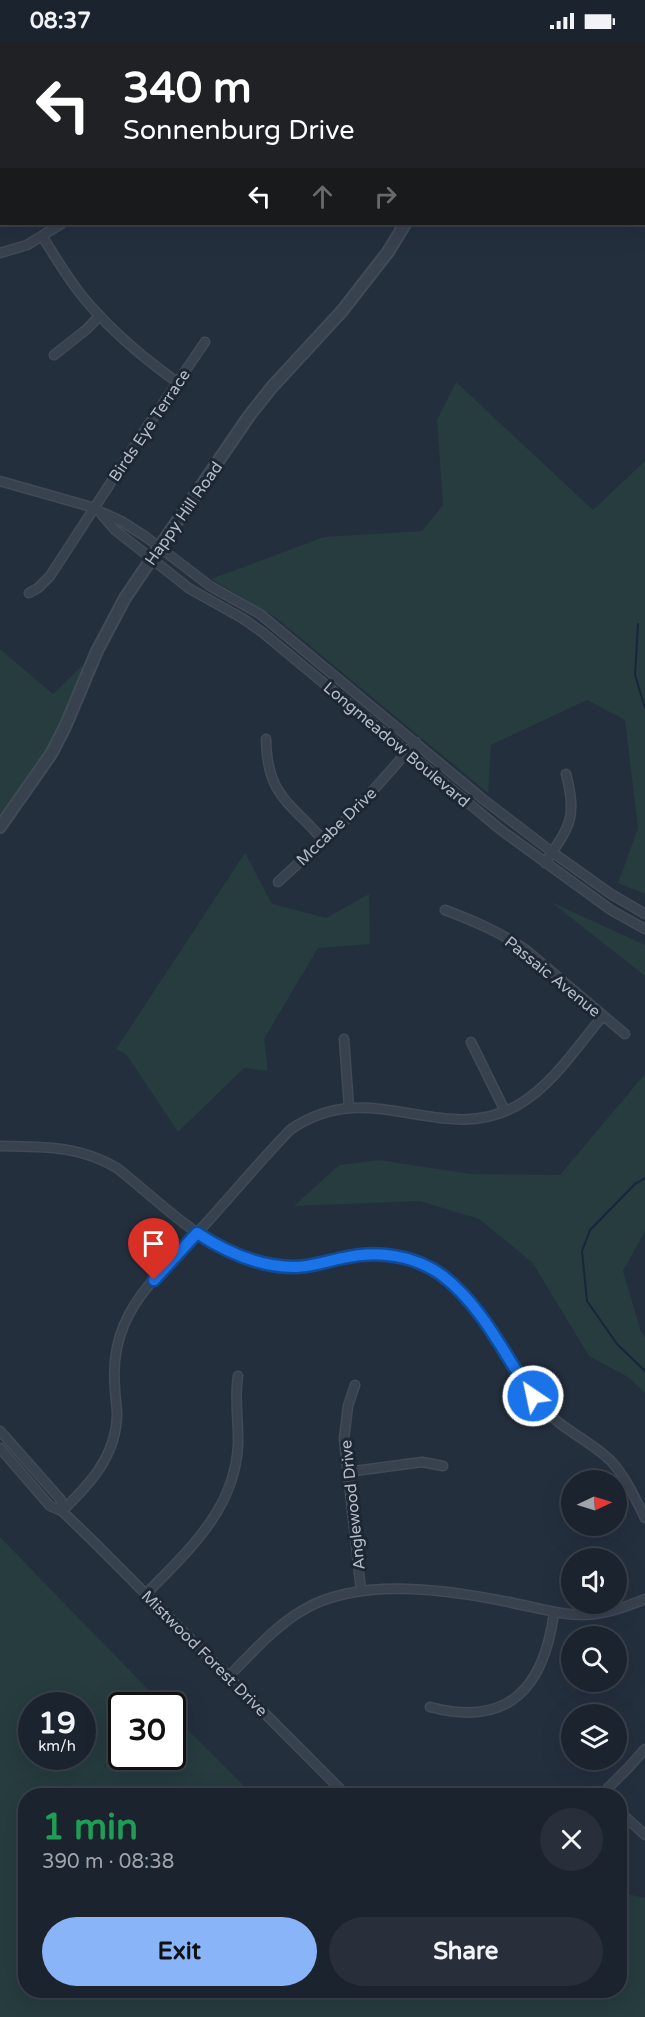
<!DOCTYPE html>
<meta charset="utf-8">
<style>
:root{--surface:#1b232e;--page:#282f3a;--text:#f1f3f6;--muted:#a0a4aa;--line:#39404a;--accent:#8ab4f8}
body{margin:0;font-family:"Varela Round",sans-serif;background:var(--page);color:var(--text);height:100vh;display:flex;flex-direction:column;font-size:22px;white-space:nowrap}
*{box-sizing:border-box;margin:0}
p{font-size:20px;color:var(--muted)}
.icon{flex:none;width:33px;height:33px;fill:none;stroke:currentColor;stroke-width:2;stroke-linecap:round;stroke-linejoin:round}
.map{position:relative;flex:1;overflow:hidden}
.panel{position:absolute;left:18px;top:1746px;width:609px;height:210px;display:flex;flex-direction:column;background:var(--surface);border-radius:24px;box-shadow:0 6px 24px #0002,0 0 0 2px var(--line)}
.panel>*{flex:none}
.hud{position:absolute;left:0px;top:0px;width:645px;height:183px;box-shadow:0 6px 24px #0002,0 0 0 2px var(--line);background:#202124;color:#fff;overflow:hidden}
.needle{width:39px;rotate:86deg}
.fabs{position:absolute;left:561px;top:1428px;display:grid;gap:12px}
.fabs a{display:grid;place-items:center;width:66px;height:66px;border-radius:50%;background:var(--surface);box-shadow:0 6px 24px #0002,0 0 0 2px var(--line);font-size:30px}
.speed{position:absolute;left:18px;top:1650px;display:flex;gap:12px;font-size:30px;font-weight:700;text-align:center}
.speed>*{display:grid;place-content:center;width:78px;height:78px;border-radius:50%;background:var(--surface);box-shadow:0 6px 24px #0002,0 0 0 2px var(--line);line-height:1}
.speed small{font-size:15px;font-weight:400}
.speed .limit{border:3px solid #111;border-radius:9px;background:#fff;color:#111}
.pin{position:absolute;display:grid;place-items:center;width:51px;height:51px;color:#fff;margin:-62px -26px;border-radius:50% 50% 50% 0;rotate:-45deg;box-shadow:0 0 6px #0007}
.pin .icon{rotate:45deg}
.me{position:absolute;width:66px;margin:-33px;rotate:326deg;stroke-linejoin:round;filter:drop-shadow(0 0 4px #0008)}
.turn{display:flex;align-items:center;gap:21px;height:126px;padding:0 24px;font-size:27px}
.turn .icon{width:78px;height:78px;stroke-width:2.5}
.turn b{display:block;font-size:42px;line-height:51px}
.lanes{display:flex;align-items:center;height:57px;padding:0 24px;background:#0003;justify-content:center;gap:30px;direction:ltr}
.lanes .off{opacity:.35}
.round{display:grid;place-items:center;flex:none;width:63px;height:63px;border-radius:32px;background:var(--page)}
.overview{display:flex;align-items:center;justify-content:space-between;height:102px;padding:0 24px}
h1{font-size:36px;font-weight:700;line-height:45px;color:#1e9e55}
.action{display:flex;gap:12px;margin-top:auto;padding:12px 24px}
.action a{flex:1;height:69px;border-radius:36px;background:var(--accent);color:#111;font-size:24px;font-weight:700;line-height:69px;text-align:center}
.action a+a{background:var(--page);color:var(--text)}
.status{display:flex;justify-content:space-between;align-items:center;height:42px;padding:0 30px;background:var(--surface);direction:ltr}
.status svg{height:16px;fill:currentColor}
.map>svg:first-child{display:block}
</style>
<div class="status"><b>08:37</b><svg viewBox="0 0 49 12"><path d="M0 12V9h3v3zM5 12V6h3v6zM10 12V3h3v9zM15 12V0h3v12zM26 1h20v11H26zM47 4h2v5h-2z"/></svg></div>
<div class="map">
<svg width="645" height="1975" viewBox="0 0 645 1975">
<rect width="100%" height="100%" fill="#242f3e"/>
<path fill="#263c3f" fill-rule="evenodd" d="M346,0H453V1L347,2Z
M456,340L593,468L645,419V852L618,841L638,786L625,678L587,658L491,703L488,751L275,575L211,537L324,495L422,489L443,463L437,378Z
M0,607L53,652L97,609L65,685L0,785Z
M245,811L272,862L326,876L369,852L370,902L318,906L264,997L268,1029L244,1026L178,1090L126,1012L116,1007Z
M551,860L645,903V934Z
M645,1032V1189L623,1229L641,1290L645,1295V1351L628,1335L589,1314L532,1220L479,1177L420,1159L294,1164L339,1123L379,1118L471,1132L560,1133Z
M0,1495L163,1663L122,1664V1714H172L173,1673L253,1753L26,1754V1948H477L493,1955L524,1953L528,1949L620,1948V1853L623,1851L645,1856V1975H0ZM32,1664H82V1714H32Z"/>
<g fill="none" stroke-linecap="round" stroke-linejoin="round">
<path stroke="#17263c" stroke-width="2" d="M638,582L635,633L645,666
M645,1136L635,1142L590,1188L582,1209L587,1259L617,1302L645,1329"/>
<defs>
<path id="minor" d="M222,0L223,2
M200,2L202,0
M0,117L2,120
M42,194C59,221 76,250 99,273C122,298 149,320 177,340
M0,211L27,203L61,182
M54,313L87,287L99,274
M0,439L88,464L121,479L146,495L210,544L260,572L484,758L552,810L611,852L645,872
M102,473L115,488L190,547L242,576L262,590L501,788L611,868L645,887
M29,551L38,546L50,534L145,388L205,300
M266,697C267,754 290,760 323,798
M545,821C569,785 578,776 566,732
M278,840L352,772L416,700
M445,868C474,879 500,890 526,908L625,992
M344,997L349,1065
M471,1000L505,1069
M0,1104C43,1105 78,1103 117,1126C173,1170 230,1235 309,1224C348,1218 375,1204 416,1220C481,1244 500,1317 542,1365C561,1387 589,1398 610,1418C626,1435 635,1456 645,1476
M355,1343L348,1364L344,1397L361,1548
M0,1389L61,1458L62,1469
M0,1406L50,1464L62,1469L94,1500L347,1754
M347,1430L422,1420L443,1424
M62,1469C90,1442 116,1414 117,1373C117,1364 115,1355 115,1346C113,1325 116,1302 124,1283C139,1245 183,1207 210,1177C237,1147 262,1117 290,1088C371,1031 441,1107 518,1063C554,1042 577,1004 603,974
M146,1552C188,1509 235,1467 238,1403C239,1380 234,1357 238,1334
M229,1634C252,1611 274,1585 303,1568C360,1534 451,1548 513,1561C572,1573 586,1582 645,1557
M430,1665C509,1686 544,1645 554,1571
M600,1754L629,1725L645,1707
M620,1770L645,1793"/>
<path id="tertiary" d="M453,0V2
M0,785L51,712L65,685L97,609L125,556L152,516L249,374L272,345L342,269L388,210L405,182"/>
</defs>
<use href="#minor" stroke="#414a57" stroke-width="11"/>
<use href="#tertiary" stroke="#414a57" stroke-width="14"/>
<use href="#minor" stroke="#38414e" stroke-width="8"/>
<use href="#tertiary" stroke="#38414e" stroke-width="10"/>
</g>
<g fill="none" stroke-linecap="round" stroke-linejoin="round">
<defs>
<path id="route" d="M154,1238L197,1191C226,1210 258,1225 294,1225C311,1225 327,1219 343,1216C377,1208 415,1213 443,1234C484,1266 504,1313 533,1354"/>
</defs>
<use href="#route" stroke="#114b97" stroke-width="15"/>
<use href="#route" stroke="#1a73e8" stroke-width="10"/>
</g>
<g text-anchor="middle" stroke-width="6" stroke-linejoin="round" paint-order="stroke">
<g font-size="16" fill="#b4bcc9" stroke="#1d2633">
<text transform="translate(149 383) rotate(-56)" y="6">Birds Eye Terrace</text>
<text transform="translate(183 471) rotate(-55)" y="6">Happy Hill Road</text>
<text transform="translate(397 702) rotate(40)" y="6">Longmeadow Boulevard</text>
<text transform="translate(336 784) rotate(-44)" y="6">Mccabe Drive</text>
<text transform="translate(553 934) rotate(39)" y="6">Passaic Avenue</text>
<text transform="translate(352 1463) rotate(-96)" y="6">Anglewood Drive</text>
<text transform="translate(205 1611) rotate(45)" y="6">Mistwood Forest Drive</text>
</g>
</g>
</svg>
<div class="fabs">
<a><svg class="needle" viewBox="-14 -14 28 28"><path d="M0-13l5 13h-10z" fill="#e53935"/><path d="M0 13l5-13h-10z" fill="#a0a4aa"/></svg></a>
<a><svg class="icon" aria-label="sound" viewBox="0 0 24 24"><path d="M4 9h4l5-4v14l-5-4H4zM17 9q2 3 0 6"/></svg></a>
<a><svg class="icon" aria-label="search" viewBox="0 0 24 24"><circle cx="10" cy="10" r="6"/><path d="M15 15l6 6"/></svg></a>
<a><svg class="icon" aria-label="layers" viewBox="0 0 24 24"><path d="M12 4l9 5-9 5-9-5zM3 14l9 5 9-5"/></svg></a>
</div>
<div class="speed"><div>19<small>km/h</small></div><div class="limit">30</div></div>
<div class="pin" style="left:154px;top:1238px;background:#d93025"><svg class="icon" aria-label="arrive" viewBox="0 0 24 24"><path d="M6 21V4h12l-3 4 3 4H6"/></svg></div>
<svg class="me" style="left:533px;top:1354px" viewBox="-20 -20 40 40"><circle r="17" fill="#1a73e8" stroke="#fff" stroke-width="3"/><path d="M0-11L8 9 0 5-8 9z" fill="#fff"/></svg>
<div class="hud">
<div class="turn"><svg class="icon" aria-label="left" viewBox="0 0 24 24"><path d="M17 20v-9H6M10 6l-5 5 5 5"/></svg><div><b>340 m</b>Sonnenburg Drive</div></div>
<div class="lanes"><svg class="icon" aria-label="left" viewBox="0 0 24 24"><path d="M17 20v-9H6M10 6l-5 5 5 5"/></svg><svg class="icon off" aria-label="ahead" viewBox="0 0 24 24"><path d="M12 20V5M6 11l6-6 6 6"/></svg><svg class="icon off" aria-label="right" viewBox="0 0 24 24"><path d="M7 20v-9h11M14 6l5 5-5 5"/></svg></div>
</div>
<section class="panel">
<div class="overview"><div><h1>1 min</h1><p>390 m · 08:38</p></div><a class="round"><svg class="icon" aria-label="close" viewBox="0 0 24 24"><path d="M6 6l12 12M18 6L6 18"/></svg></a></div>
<div class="action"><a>Exit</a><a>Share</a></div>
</section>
</div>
